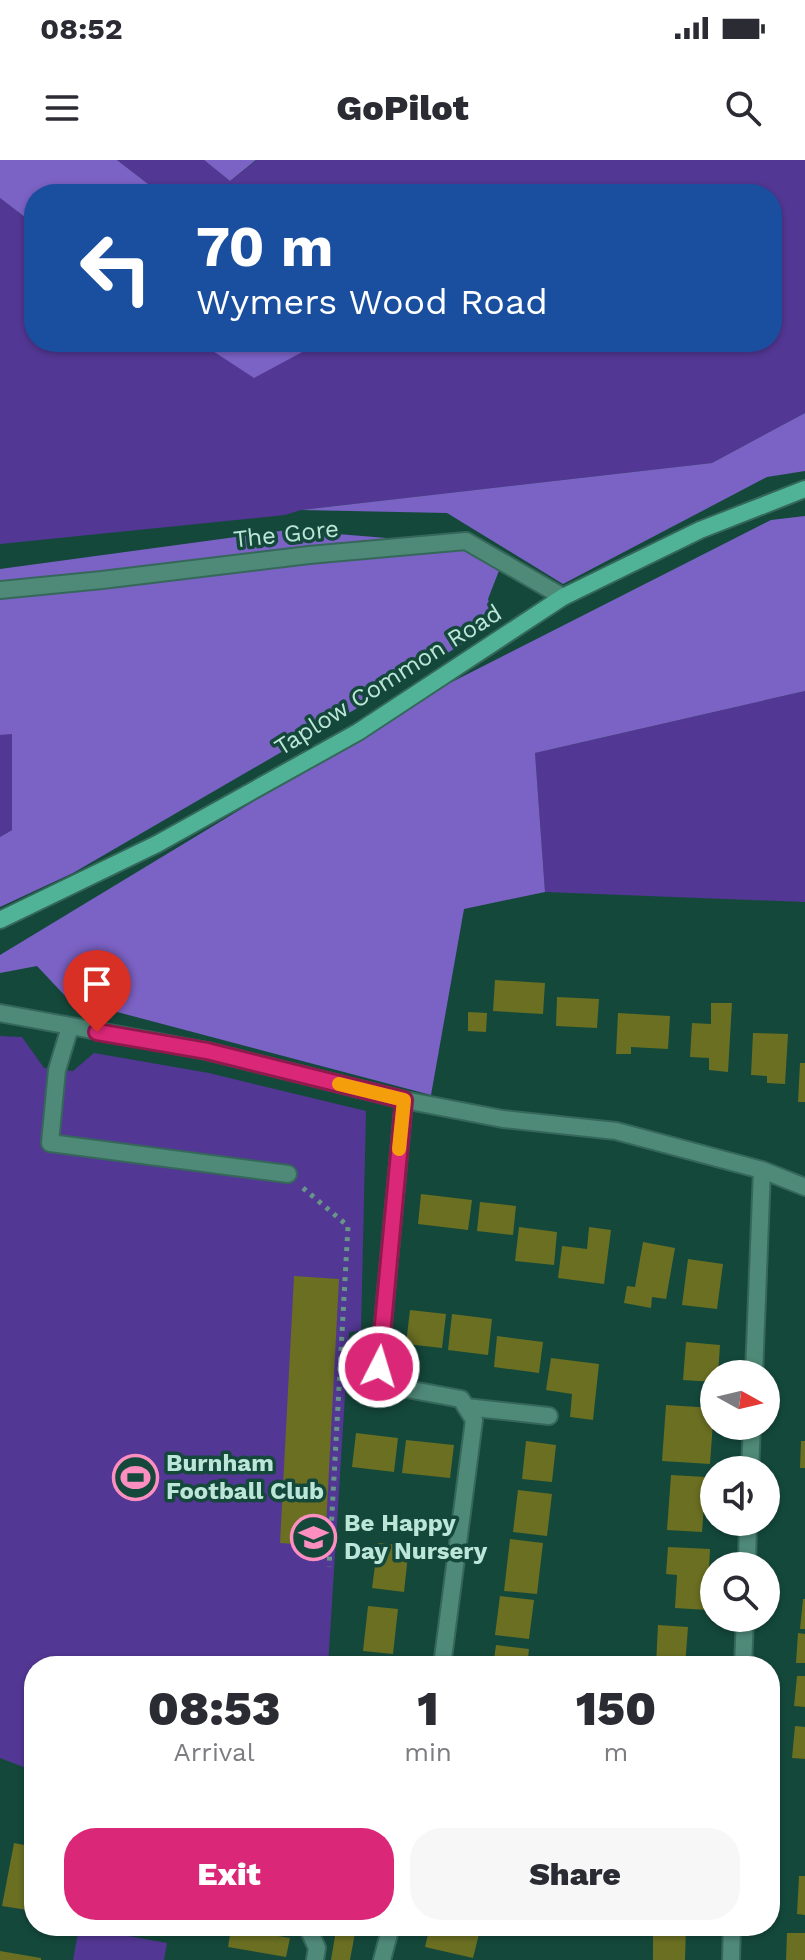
<!DOCTYPE html>
<style>
:root{--surface:#fff;--page:#f7f7f7;--text:#2b2b33;--muted:#7c7c81;--accent:#db2777}
body{margin:0;font-family:"Work Sans",sans-serif;background:var(--page);color:var(--text);height:100vh;display:flex;flex-direction:column;font-size:30px;white-space:nowrap}
*{box-sizing:border-box;margin:0}
p{font-size:26px;color:var(--muted)}
.icon{flex:none;width:44px;height:44px;fill:none;stroke:currentColor;stroke-width:2;stroke-linecap:round;stroke-linejoin:round}
.map{position:relative;flex:1;overflow:hidden}
.details{position:absolute;left:24px;top:1496px;width:756px;height:280px;display:flex;flex-direction:column;background:var(--surface);border-radius:32px;box-shadow:0 2px 6px #0004}
.details>*{flex:none}
.hud{position:absolute;left:24px;top:24px;width:758px;height:168px;border-radius:32px;box-shadow:0 2px 6px #0004;background:#1a4fa0;color:#fff;overflow:hidden}
.needle{width:52px;rotate:98deg}
.fabs{position:absolute;left:700px;top:1200px;display:grid;gap:16px}
.fabs a{display:grid;place-items:center;width:80px;height:80px;border-radius:50%;background:var(--surface);box-shadow:0 2px 6px #0004;font-size:40px}
.pin{position:absolute;display:grid;place-items:center;width:68px;height:68px;color:#fff;margin:-82px -34px;border-radius:50% 50% 50% 0;rotate:-45deg;box-shadow:0 0 8px #0007}
.pin .icon{rotate:45deg}
.me{position:absolute;width:88px;margin:-44px;rotate:5deg;stroke-linejoin:round;filter:drop-shadow(0 0 6px #0008)}
.turn{display:flex;align-items:center;gap:28px;height:168px;padding:0 40px;font-size:36px}
.turn .icon{width:104px;height:104px;stroke-width:2.5}
.turn b{display:block;font-size:56px;line-height:68px}
.eta{display:flex;justify-content:space-evenly;align-items:center;height:136px;text-align:center}
.eta b{font-size:48px;font-weight:800;line-height:56px}
.action{display:flex;gap:16px;margin-top:auto;padding:16px 40px}
.action a{flex:1;height:92px;border-radius:32px;background:var(--accent);color:#fff;font-size:32px;font-weight:800;line-height:92px;text-align:center}
.action a+a{background:var(--page);color:var(--text)}
.status{display:flex;justify-content:space-between;align-items:center;height:56px;padding:0 40px;background:var(--surface);direction:ltr}
.status svg{height:22px;fill:currentColor}
header{display:flex;justify-content:space-between;align-items:center;height:104px;padding:0 40px;background:var(--surface);font-size:36px;font-weight:800}
.map>svg:first-child{display:block}
</style>
<div class="status"><b>08:52</b><svg viewBox="0 0 49 12"><path d="M0 12V9h3v3zM5 12V6h3v6zM10 12V3h3v9zM15 12V0h3v12zM26 1h20v11H26zM47 4h2v5h-2z"/></svg></div>
<header><svg class="icon" aria-label="menu" viewBox="0 0 24 24"><path d="M4 6h16M4 12h16M4 18h16"/></svg>GoPilot<svg class="icon" aria-label="search" viewBox="0 0 24 24"><circle cx="10" cy="10" r="6"/><path d="M15 15l6 6"/></svg></header>
<div class="map">
<svg width="805" height="1800" viewBox="0 0 805 1800">
<rect width="100%" height="100%" fill="#14483b"/>
<path fill="#533794" d="M117,0H204L230,21L257,0H805V253L712,303L301,350L285,355L0,384V38L34,64V182H199L254,217L321,182H772V34H161Z
M805,531V742L545,732L535,593Z
M12,573V670L0,677V575Z
M0,876L22,877L44,908L73,911L94,893L209,913L366,951L361,1171L349,1172L328,1506H34V1611L0,1598Z
M79,1767L167,1783L164,1800H73Z"/>
<path fill="#7b62c5" d="M0,0H117L161,34H34V64L0,38Z
M204,0H256L230,21Z
M199,182H321L254,218Z
M805,253V311L767,317L563,424L447,353L301,350L712,303Z
M805,356V531L535,593L545,732L464,749L431,935L68,839L37,806L0,813V795L444,526L771,360Z
M288,370L461,384L500,408L488,439L495,464L354,550L73,713L0,747V677L12,670V574L0,575V409Z"/>
<path fill="#6a6f22" d="M495,820L545,823L543,854L493,851Z
M557,837L599,839L597,868L556,866Z
M711,843H732L728,912L709,910V898L690,897L692,863L711,864Z
M468,852L487,853L486,872L468,871Z
M618,853L670,856L668,889L631,887V894H616Z
M753,873L788,874L785,924L767,923V916L751,915Z
M800,903H805V942H798Z
M421,1034L472,1040L468,1070L418,1064Z
M480,1042L516,1046L513,1075L477,1071Z
M519,1067L557,1072L554,1105L515,1101Z
M589,1067L611,1070L604,1124L558,1118L562,1086L587,1089Z
M643,1082L675,1088L666,1139L652,1137L651,1148L624,1143L627,1126L635,1127Z
M688,1099L723,1104L717,1149L682,1145Z
M294,1116L339,1119L325,1386L280,1383Z
M410,1150L446,1154L442,1188L406,1184Z
M452,1154L492,1159L488,1195L448,1190Z
M497,1176L543,1182L539,1213L494,1207Z
M686,1182L720,1185L718,1214H714V1222L683,1220Z
M551,1198L599,1204L593,1260L570,1257L572,1234L546,1230Z
M666,1245L714,1248L710,1304L662,1301Z
M356,1273L398,1278L394,1312L352,1307Z
M406,1280L454,1285L450,1318L402,1313Z
M526,1281L556,1285L552,1322L522,1319Z
M801,1281H805V1308H800Z
M671,1315L706,1317L702,1372L667,1370Z
M518,1330L552,1334L547,1376L513,1372Z
M510,1379L543,1383L537,1434L504,1431Z
M378,1383L409,1386L404,1432L372,1428Z
M668,1387L710,1389L707,1450L675,1448L677,1415L666,1414Z
M500,1436L534,1440L529,1479L495,1475Z
M803,1439H805V1469H800Z
M368,1446L398,1449L393,1494L363,1491Z
M658,1465L688,1467L685,1506H656Z
M798,1473L805,1474V1503H796Z
M496,1485L529,1489L527,1506H493Z
M797,1516H805V1547L794,1546Z
M795,1566L805,1567V1599L792,1598Z
M14,1683L34,1687V1751L2,1746Z
M799,1716H805V1755L797,1754Z
M430,1766H445L479,1774L473,1798L425,1787Z
M653,1766H686L685,1800H653Z
M231,1768L290,1778L286,1797L228,1787Z
M336,1770L355,1773L350,1800H331Z
M787,1773H805V1800H786Z
M0,1791L41,1798V1800H0Z"/>
<g fill="none" stroke-linecap="round" stroke-linejoin="round">
<defs>
<path id="lane" d="M70,867L57,910L50,983L288,1014
M466,1247L549,1256
M307,1766L317,1788L315,1800
M382,1800L391,1766"/>
<path id="street" d="M0,430L102,420L309,395L466,381L563,437
M0,853L207,891L404,940L503,959L616,971L762,1010L805,1027
M404,940L379,1207L396,1227L461,1239L474,1260L442,1506
M754,1214L762,1010
M750,1310L752,1266
M747,1406L748,1362
M743,1506L745,1458
M731,1800L732,1766"/>
<path id="secondary" d="M0,760L157,684L358,572L563,437L700,370L805,329"/>
</defs>
<use href="#lane" stroke="#35685a" stroke-width="20"/>
<use href="#street" stroke="#35685a" stroke-width="20"/>
<use href="#secondary" stroke="#35685a" stroke-width="20"/>
<path stroke="#679689" stroke-width="5" stroke-dasharray="4 6" stroke-linecap="butt" d="M303,1028L348,1066L329,1407"/>
<use href="#lane" stroke="#4f8978" stroke-width="16"/>
<use href="#street" stroke="#4f8978" stroke-width="16"/>
<use href="#secondary" stroke="#50b398" stroke-width="16"/>
</g>
<g fill="none" stroke-linecap="round" stroke-linejoin="round">
<defs>
<path id="route" d="M97,872L207,891L404,940L379,1207"/>
</defs>
<use href="#route" stroke="#8e194d" stroke-width="20"/>
<use href="#route" stroke="#db2777" stroke-width="14"/>
<path stroke="#f59e0b" stroke-width="14" d="M339,924L404,940L399,989"/>
</g>
<defs>
<symbol id="stadium-ring" viewBox="-11 -11 22 22"><circle r="9.5" fill="#14483b" stroke="#fd8ec0" stroke-width="1.5"/><path d="M0-5a6.5 5 0 1 0 0 10a6.5 5 0 1 0 0-10ZM-3.5-1.8h7v3.6h-7Z" fill="#fd8ec0"/></symbol>
<symbol id="school-ring" viewBox="-11 -11 22 22"><circle r="9.5" fill="#14483b" stroke="#fd8ec0" stroke-width="1.5"/><path d="M0-5L7-2L0 1L-7-2ZM-4 1L0 2.5L4 1V4Q0 6-4 4Z" fill="#fd8ec0"/></symbol>
</defs>
<g fill-rule="evenodd">
<use href="#stadium-ring" x="110" y="1292" width="51" height="51"/>
<use href="#school-ring" x="288" y="1352" width="51" height="51"/>
</g>
<g text-anchor="middle" stroke-width="7" stroke-linejoin="round" paint-order="stroke">
<g font-size="24" fill="#bbe6d8" stroke="#14483b">
<text transform="translate(286 374) rotate(-6)" y="8">The Gore</text>
<text transform="translate(388 520) rotate(-32)" y="8">Taplow Common Road</text>
</g>
<g font-size="24" font-weight="bold" fill="#bbe6d8" stroke="#14483b" text-anchor="start">
<text x="166" y="1311">Burnham<tspan x="166" dy="28">Football Club</tspan></text>
<text x="344" y="1371">Be Happy<tspan x="344" dy="28">Day Nursery</tspan></text>
</g>
</g>
</svg>
<div class="fabs">
<a><svg class="needle" viewBox="-14 -14 28 28"><path d="M0-13l5 13h-10z" fill="#e53935"/><path d="M0 13l5-13h-10z" fill="#7c7c81"/></svg></a>
<a><svg class="icon" aria-label="sound" viewBox="0 0 24 24"><path d="M4 9h4l5-4v14l-5-4H4zM17 9q2 3 0 6"/></svg></a>
<a><svg class="icon" aria-label="search" viewBox="0 0 24 24"><circle cx="10" cy="10" r="6"/><path d="M15 15l6 6"/></svg></a>
</div>
<div class="pin" style="left:97px;top:872px;background:#d93025"><svg class="icon" aria-label="arrive" viewBox="0 0 24 24"><path d="M6 21V4h12l-3 4 3 4H6"/></svg></div>
<svg class="me" style="left:379px;top:1207px" viewBox="-20 -20 40 40"><circle r="17" fill="#db2777" stroke="#fff" stroke-width="3"/><path d="M0-11L8 9 0 5-8 9z" fill="#fff"/></svg>
<div class="hud">
<div class="turn"><svg class="icon" aria-label="left" viewBox="0 0 24 24"><path d="M17 20v-9H6M10 6l-5 5 5 5"/></svg><div><b>70 m</b>Wymers Wood Road</div></div>
</div>
<section class="details">
<div class="eta">
<div><b>08:53</b><p>Arrival</p></div>
<div><b>1</b><p>min</p></div>
<div><b>150</b><p>m</p></div>
</div>
<div class="action"><a>Exit</a><a>Share</a></div>
</section>
</div>
